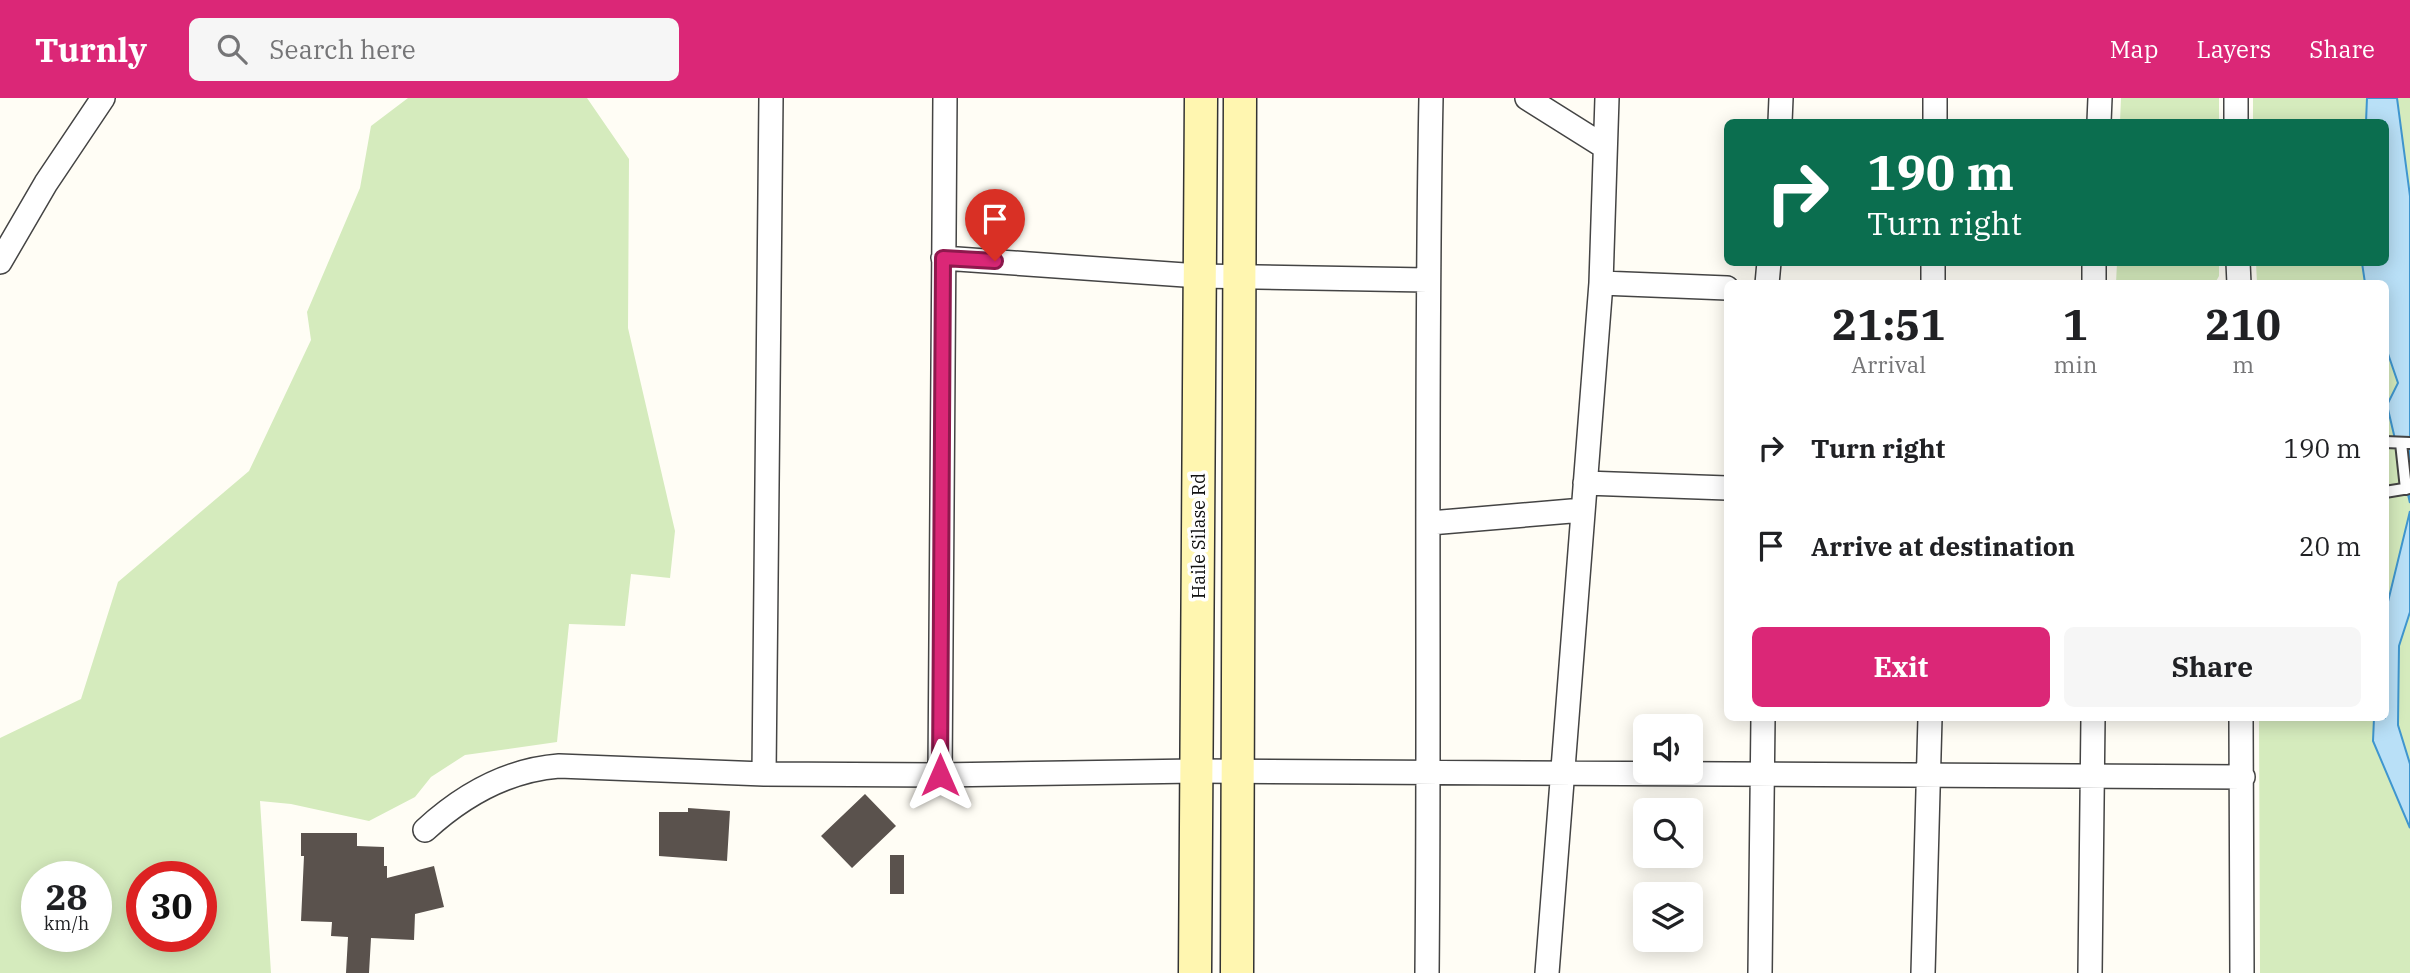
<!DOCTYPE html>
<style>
:root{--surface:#fff;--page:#f6f6f6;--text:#202124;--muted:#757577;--accent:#db2777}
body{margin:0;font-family:"IBM Plex Serif",serif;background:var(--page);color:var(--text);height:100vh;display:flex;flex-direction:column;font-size:26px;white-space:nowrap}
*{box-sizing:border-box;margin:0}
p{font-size:23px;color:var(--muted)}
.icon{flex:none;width:38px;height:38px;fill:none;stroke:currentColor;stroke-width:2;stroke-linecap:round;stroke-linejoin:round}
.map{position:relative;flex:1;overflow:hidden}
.details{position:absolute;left:1724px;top:182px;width:665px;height:441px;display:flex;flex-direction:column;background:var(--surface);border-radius:10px;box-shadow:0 4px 18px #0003}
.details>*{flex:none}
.banner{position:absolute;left:1724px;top:21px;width:665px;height:147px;border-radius:10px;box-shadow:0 4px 18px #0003;background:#0b6e4f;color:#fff;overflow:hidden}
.buttons{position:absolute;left:1633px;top:616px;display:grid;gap:14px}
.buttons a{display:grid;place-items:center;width:70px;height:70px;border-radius:10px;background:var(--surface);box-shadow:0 4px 18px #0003;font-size:35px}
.speed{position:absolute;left:21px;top:763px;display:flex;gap:14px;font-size:35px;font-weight:700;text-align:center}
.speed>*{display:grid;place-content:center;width:91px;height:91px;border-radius:50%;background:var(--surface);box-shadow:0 4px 18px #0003;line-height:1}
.speed small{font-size:18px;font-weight:400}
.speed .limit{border:10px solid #d22;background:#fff;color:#111}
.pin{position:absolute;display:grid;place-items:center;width:60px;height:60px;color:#fff;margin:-72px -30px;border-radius:50% 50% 50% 0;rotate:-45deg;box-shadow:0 0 7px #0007}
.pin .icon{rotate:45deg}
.me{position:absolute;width:77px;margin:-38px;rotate:0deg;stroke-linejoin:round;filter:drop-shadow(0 0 5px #0008)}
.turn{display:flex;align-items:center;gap:24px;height:147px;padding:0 28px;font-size:32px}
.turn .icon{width:91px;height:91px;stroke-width:2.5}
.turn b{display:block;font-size:49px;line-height:60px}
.eta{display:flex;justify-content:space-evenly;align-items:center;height:119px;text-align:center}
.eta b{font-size:42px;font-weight:700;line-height:49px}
.cta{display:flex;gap:14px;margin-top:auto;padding:14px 28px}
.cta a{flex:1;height:80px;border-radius:10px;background:var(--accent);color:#fff;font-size:28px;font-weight:700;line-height:80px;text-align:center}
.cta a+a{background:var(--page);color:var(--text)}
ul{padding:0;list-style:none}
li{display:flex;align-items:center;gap:21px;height:98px;padding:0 28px}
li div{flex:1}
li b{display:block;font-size:26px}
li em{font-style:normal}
header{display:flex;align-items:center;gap:42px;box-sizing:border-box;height:98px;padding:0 35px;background:var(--accent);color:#fff}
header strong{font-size:33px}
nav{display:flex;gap:38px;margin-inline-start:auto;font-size:24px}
.search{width:490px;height:63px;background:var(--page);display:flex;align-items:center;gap:18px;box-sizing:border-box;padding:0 24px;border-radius:10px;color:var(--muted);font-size:26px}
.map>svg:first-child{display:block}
</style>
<header>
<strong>Turnly</strong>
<div class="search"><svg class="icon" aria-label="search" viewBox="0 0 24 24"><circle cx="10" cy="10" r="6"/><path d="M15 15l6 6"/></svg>Search here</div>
<nav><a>Map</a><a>Layers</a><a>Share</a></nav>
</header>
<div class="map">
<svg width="2410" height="875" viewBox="0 0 2410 875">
<rect width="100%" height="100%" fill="#fffdf5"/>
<path fill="#d5ebbd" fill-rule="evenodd" d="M408,0H587L629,61L628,230L675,433L670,480L631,476L625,528L569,526L557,644L465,657L431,679L415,699L369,723L291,706L260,703L271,875H0V640L81,601L118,484L249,373L311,242L307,214L360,90L371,28ZM37,779H96V838H37ZM142,779H201V838H142Z
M2121,0H2219V24H2120Z
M2253,0H2410V875H2260L2259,620H2385V186L2257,185L2256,165L2385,164V24H2253Z
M2117,165H2219V178L2215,185H2116Z"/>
<path fill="#b9e0f7" stroke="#3f96cf" stroke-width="2" d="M2367,0H2397L2410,98V405L2387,307L2398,285L2385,247V186L2365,185L2362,165L2385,164V24H2366Z
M2410,413V514L2399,548L2398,627L2410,666V730L2373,643L2374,620H2385V516Z"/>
<path fill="#5a524d" d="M865,696L896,728L852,770L821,738Z
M688,710L730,713L727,763L659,758V714H688Z
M301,735H357V748L384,749V768H387V780L434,768L444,809L415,816L414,842L371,840L369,875H346L348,839L331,838L332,824L301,823L304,758H301Z
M890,757H904V796H890Z"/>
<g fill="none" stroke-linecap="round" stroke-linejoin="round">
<defs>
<path id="service" d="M2385,344L2410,345
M2401,345L2406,391
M2385,394L2410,390"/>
<path id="minor" d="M1527,0L1605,49
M2236,0V24
M1780,24L1781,0
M1935,24V0
M2099,24L2100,0
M943,160L1199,178L1427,182
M0,164L46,85L103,0
M2238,164L2239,186
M1601,185L1727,190
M1767,186L1769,164
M1933,186V164
M2094,186V164
M1585,385L1727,390
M1430,425L1583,412
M2241,620L2242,875
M764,676L771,0
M940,677L945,0
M425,732C462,698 508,672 559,668L764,676L940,677L1195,673L2243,679
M1427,875C1430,583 1425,292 1431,0
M1547,875L1601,185L1607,0
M1760,875L1763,620
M1923,875L1930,620
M2090,875L2093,620"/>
<path id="secondary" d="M1195,875L1201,0
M1237,875L1240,0"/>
</defs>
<use href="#service" stroke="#444" stroke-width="14"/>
<use href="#minor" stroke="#444" stroke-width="26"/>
<use href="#secondary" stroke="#333" stroke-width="35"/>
<use href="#service" stroke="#fff" stroke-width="10"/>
<use href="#minor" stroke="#fff" stroke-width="23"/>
<use href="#secondary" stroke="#fff6b0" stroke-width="32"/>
</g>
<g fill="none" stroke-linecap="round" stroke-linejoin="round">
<defs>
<path id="route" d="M940,677L943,160L995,163"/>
</defs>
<use href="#route" stroke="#8e194d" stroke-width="18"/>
<use href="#route" stroke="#db2777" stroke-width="12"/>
</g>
<g text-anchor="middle" stroke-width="7" stroke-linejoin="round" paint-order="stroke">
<g font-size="18" fill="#111" stroke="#fff">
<text transform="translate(1199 438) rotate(-90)" y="6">Haile Silase Rd</text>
</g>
</g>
</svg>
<div class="buttons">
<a><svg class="icon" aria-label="sound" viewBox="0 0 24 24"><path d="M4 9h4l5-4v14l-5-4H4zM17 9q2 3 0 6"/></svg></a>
<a><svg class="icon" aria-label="search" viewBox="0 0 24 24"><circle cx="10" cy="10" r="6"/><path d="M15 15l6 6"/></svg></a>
<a><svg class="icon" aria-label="layers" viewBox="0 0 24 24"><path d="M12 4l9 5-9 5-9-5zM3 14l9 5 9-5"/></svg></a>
</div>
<div class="speed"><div>28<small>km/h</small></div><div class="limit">30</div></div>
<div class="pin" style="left:995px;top:163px;background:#d93025"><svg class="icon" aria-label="arrive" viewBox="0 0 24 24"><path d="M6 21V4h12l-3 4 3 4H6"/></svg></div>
<svg class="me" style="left:940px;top:677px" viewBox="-20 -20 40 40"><path d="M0-17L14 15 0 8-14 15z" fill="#db2777" stroke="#fff" stroke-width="4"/></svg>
<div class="banner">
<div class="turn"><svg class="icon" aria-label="right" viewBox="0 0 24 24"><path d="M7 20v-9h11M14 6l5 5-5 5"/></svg><div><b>190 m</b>Turn right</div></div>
</div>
<section class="details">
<div class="eta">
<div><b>21:51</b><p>Arrival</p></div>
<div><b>1</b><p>min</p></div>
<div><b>210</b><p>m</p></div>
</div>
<ul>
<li><svg class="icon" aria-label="right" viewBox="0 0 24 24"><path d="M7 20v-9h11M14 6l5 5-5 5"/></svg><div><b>Turn right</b></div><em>190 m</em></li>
<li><svg class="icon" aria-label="arrive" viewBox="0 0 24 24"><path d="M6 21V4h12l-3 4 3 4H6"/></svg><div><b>Arrive at destination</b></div><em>20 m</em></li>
</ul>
<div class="cta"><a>Exit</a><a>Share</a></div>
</section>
</div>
